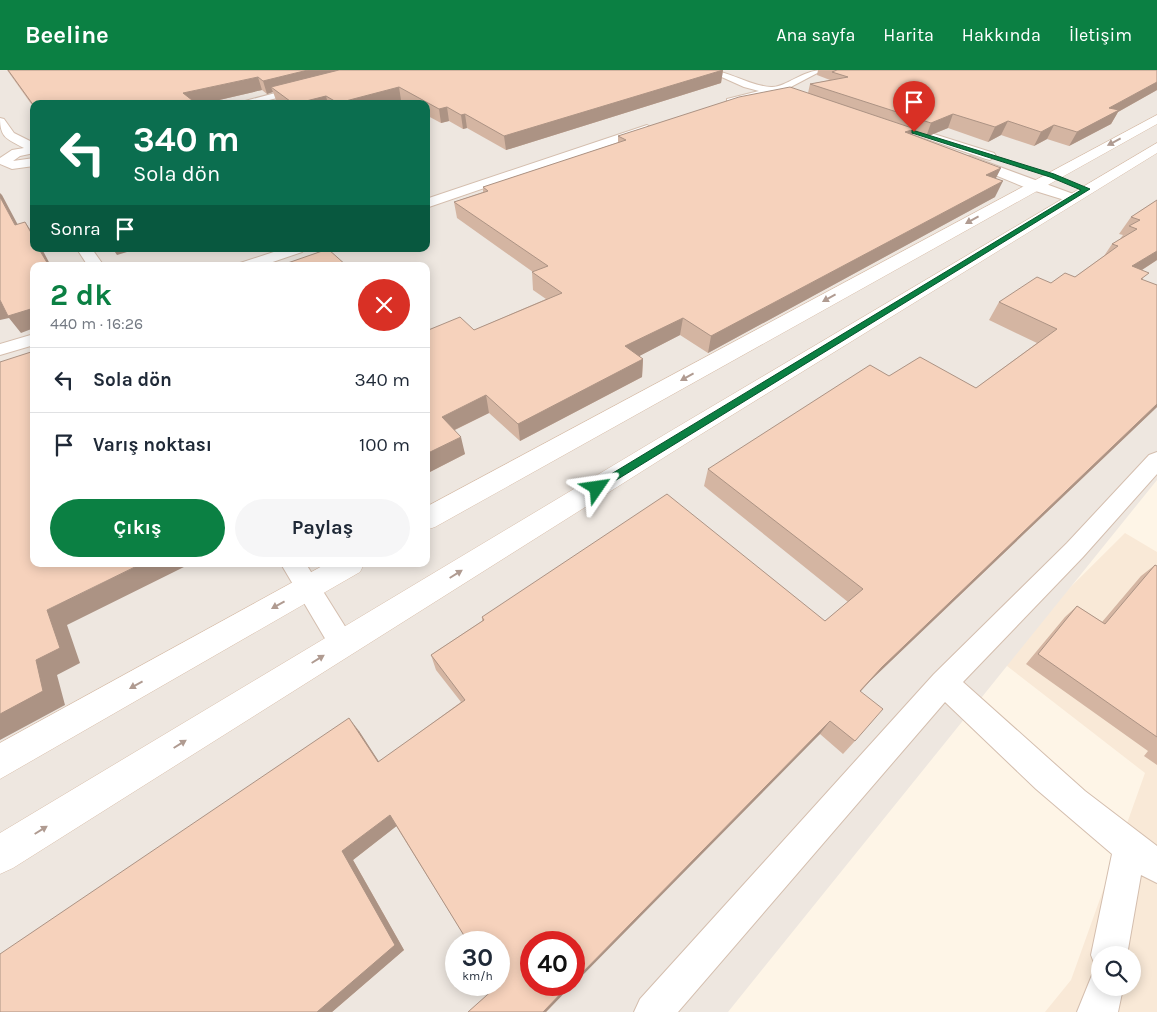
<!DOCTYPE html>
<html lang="tr">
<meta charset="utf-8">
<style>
:root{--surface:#fff;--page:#f6f6f7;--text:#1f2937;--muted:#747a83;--line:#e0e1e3;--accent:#0b8043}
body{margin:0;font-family:Karla,sans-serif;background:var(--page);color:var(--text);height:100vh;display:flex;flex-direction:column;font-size:19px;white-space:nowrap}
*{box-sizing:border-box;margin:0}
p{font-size:16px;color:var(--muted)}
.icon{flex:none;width:28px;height:28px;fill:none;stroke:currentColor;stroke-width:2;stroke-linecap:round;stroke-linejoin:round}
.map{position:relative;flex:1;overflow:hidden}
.side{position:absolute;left:30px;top:192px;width:400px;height:305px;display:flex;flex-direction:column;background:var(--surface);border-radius:10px;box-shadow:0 2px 12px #0003}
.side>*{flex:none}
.top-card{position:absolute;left:30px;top:30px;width:400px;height:152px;border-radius:10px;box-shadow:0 2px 12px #0003;background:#0b6e4f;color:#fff;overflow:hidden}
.controls{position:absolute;left:1091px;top:876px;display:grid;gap:10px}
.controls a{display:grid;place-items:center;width:50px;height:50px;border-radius:50%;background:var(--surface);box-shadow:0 2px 12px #0003;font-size:25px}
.speed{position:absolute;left:445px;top:861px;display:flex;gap:10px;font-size:25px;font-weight:700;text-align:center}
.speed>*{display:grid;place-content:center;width:65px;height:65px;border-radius:50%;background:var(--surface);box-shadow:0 2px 12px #0003;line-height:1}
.speed small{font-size:12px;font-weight:400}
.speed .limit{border:8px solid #d22;background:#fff;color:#111}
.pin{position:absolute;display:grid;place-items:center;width:42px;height:42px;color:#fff;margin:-51px -21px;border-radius:50% 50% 50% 0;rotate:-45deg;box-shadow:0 0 5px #0007}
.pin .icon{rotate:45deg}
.me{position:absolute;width:55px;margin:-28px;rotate:58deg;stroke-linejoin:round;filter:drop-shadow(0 0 4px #0008)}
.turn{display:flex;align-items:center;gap:18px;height:105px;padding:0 20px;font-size:22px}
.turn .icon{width:65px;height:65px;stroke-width:2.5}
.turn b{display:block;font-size:35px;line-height:42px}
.then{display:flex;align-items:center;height:48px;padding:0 20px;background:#0003;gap:10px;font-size:19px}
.round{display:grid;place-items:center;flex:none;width:52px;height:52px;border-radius:26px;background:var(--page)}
.summary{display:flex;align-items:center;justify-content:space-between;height:85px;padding:0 20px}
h1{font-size:30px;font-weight:700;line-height:38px;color:var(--accent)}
.primary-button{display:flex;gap:10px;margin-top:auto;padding:10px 20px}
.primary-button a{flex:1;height:58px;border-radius:30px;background:var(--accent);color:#fff;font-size:20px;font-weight:700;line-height:58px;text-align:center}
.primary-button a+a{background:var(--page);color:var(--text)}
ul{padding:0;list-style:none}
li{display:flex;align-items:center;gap:15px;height:65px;padding:0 20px;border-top:1px solid var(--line)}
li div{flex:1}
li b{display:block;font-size:19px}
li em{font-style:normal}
header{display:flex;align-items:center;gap:30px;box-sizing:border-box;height:70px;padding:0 25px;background:var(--accent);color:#fff}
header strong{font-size:24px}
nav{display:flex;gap:28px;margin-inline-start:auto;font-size:18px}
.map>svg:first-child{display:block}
</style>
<header>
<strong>Beeline</strong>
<nav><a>Ana sayfa</a><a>Harita</a><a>Hakkında</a><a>İletişim</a></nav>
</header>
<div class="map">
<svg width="1157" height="942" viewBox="0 0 1157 942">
<rect width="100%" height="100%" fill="#fef5e7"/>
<path fill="#f9e9d7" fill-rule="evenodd" d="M1125,463L1157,482V942H1045L1071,910L1145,703L998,589ZM1100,885H1132V918H1100Z"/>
<path fill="#eee7e0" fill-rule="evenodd" d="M0,0H1157V410L728,942H0ZM34,34H426V179H34ZM34,196H426V494H34ZM456,872H499V915H456ZM531,872H574V915H531Z"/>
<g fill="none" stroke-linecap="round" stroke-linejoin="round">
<defs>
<path id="street" d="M706,0C729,0 748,16 771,17C785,18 802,0 823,0L785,20L731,34L727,33V29L759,21L744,17Z
M305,15L309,16V20L253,34H234Z
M0,48L4,49L14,63L34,73V83L20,86L13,91L34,88V96L12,99L0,94V88L12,80L24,78C7,69 0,68 0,48Z
M899,53L994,83L996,86L990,90L986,89L895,58V54Z
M647,55L653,59L651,61L426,138V129Z
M970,86L1076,125L1078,128L1071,132L1029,119L966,93L964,90L966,87Z
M77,179H92L104,196H88Z
M283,179H305L302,182L261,196H238L240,193Z
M34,264V275L0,285V274Z
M1157,382V404L1083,487L963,612L1085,721L1157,776V813L1141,805L1127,885H1100V899L1096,898L1091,885L1112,784L1036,719L945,632L678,942H634L640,929L934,604L1067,473L1149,385Z
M281,494H306L351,566L355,574L351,582L342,586L333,582Z
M1100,902V918H1123L1118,942H1077L1092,905Z"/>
<path id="secondary" d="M1157,45V54L435,457L426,460V437Z
M1157,73V83L690,371L13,798L0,804V763L674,359Z
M326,494H364L360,502L0,709V673Z"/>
</defs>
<use href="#street" stroke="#d4beae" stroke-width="2"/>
<use href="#secondary" stroke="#d8beaa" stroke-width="1"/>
<use href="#street" fill="#fff" fill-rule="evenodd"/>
<use href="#secondary" fill="#fff" fill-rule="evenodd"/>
</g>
<path fill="#d4b5a2" d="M7,0H723L721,13L506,80L467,58L463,59L449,51L441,53L426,45V34H407L401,30L389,34H280L276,30L273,22L267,24L262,20L202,34H34V38Z
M818,0H1157V20L1118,42L1111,54L1069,76L1047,69L1034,76L1001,65L988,72L948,58L926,67L913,63V65L1001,98L995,109V127L708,283L680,265L639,286L643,289L642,307L520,371L489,343L455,360L465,384L426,404V261L474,260L546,229L533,220L532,202H533L457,148L454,132L483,122V117L618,73V66L808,23L810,14L830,10L817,5Z
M1157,130V190L1142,200L1143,210L1157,215V337L870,611L861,621L855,671L843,684L820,664L531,915H572L546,942H468L496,917L396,756L353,790L404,880L332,942H0L359,661L379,692L461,632L436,600L431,585L482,551V547L825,551L848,532L704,416L708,399L889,306L976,318L1037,273L989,250L999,232L1051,213L1075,207L1104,186L1112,174L1120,169L1123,165L1119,164L1131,147Z
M1155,495L1157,496V695L1144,686L1148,681L1026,594L1065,547L1077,536L1102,552L1141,506Z"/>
<path fill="#ac9384" d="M308,0H364L271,17L273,22L267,24L263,11Z
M723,0L721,13L506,80L504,66Z
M258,7L262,20L202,34H187L183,23Z
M1157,12V20L1118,42L1111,54L1069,76L1077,62L1109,38Z
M399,17L401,30L389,34H338V33Z
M326,26L328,34H294Z
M447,37L449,51L441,53L439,39Z
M465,44L467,58L463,59L461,45Z
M953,44L948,58L926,67L931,53Z
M1008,51L1001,65L988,72L995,57Z
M1054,55L1047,69L1034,76L1041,62Z
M915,59L909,74L905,62Z
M1001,98L993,114L986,105Z
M1003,111L995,127L708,283L711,266Z
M0,123L2,125L26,170L15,155L0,127Z
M25,152L34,165V168Z
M39,179H42L51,196H49Z
M113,179H137L117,185Z
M1157,181V190L1120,214L1132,196Z
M0,230L34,238V258L21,263L9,248L0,250Z
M683,248L680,265L624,294L625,276Z
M643,289L642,307L520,371L518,354Z
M486,325L489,343L446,364L442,347Z
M1157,334V337L870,611L849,634L860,621L882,597Z
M461,367L465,384L426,404V384Z
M141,494H190L67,555L80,593L57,605L65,635L0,670V644L36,590L47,540Z
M349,648L359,661L387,704L378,692Z
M830,651L820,664L574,914V911Z
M390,745L398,755L353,790L404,880L332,942H317L342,781Z
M569,915H572L546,942H543Z"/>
<path fill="#f6d2bc" stroke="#ac9384" d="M8,0H308L263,11L258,7L183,23L197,34H119L117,32L109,34H34V36Z
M339,0H723L504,66L465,44L461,45L447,37L439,39L399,17L338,33L326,26L294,34L271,17Z
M837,0H1157V12L1109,38L1119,40L1077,62L1054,55L1041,62L1008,51L995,57L953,44L931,53L810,14L848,7L832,2Z
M790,17L915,59L905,62L1001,98L986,105L1003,111L711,266L683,248L625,276L643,289L518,354L486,325L442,347L461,367L426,384V261L460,247L474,260L562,223L532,202L548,196L454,132L488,121L483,117L626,70L618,66L739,27Z
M0,127L15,155L25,152L34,168V179H39L49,196H34V238L8,246L0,230Z
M1157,130V181L1132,196L1149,203L1141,209L1157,215V334L882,597L860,621L883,639L855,671L830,651L574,911V872H531V915H569L543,942H468L496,917L495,915H499V872H468L390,745L342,781L395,875L317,942H0V884L349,648L378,692L465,630L431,585L484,550L482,547L667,424L825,551L863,519L708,399L870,295L889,306L920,287L976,318L1057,259L999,232L1037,207L1051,213L1065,203L1075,207L1118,176L1112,174L1137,159L1129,156L1140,150L1131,147Z
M328,179L347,196H279Z
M34,281V494H141L47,540L60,578L36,590L43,621L0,644V292Z
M1155,495L1157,496V667L1038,584L1077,536L1105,554Z"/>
<defs><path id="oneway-solid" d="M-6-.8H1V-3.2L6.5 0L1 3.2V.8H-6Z" transform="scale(1.25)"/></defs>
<g fill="#b09b91">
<use href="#oneway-solid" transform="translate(1114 72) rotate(152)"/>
<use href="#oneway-solid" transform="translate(972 150) rotate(151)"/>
<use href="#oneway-solid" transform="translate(829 228) rotate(151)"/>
<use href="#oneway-solid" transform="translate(687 307) rotate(151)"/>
<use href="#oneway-solid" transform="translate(456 504) rotate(-32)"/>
<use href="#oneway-solid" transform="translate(278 535) rotate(151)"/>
<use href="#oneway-solid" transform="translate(318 589) rotate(-32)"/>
<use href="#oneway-solid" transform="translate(136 615) rotate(151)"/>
<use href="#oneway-solid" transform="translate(180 674) rotate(-32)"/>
<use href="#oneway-solid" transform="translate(41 760) rotate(-32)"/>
</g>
<path fill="#0b8043" stroke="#07532c" d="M912,60L1054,104L1090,119L600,420H593V415L1081,120L1050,107L912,63Z"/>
</svg>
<div class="controls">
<a><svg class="icon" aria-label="search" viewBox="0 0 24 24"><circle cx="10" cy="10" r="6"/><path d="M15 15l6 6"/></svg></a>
</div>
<div class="speed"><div>30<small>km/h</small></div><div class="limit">40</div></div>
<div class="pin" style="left:914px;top:62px;background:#d93025"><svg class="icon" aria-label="arrive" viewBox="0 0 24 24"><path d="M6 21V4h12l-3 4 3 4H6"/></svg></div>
<svg class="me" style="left:597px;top:418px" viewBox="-20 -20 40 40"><path d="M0-17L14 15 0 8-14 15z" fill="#0b8043" stroke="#fff" stroke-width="4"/></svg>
<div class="top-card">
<div class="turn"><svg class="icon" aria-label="left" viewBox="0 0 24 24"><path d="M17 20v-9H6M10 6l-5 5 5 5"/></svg><div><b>340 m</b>Sola dön</div></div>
<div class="then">Sonra<svg class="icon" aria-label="arrive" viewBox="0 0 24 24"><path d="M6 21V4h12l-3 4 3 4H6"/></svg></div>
</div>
<section class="side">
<div class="summary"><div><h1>2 dk</h1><p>440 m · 16:26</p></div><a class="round" style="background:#d93025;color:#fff"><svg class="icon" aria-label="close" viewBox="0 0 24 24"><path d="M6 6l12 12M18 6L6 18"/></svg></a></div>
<ul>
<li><svg class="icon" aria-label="left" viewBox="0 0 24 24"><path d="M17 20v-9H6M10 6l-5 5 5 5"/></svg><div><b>Sola dön</b></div><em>340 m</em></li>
<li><svg class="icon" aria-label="arrive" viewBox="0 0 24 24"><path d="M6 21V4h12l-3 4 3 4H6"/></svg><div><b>Varış noktası</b></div><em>100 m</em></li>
</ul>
<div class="primary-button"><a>Çıkış</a><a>Paylaş</a></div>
</section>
</div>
